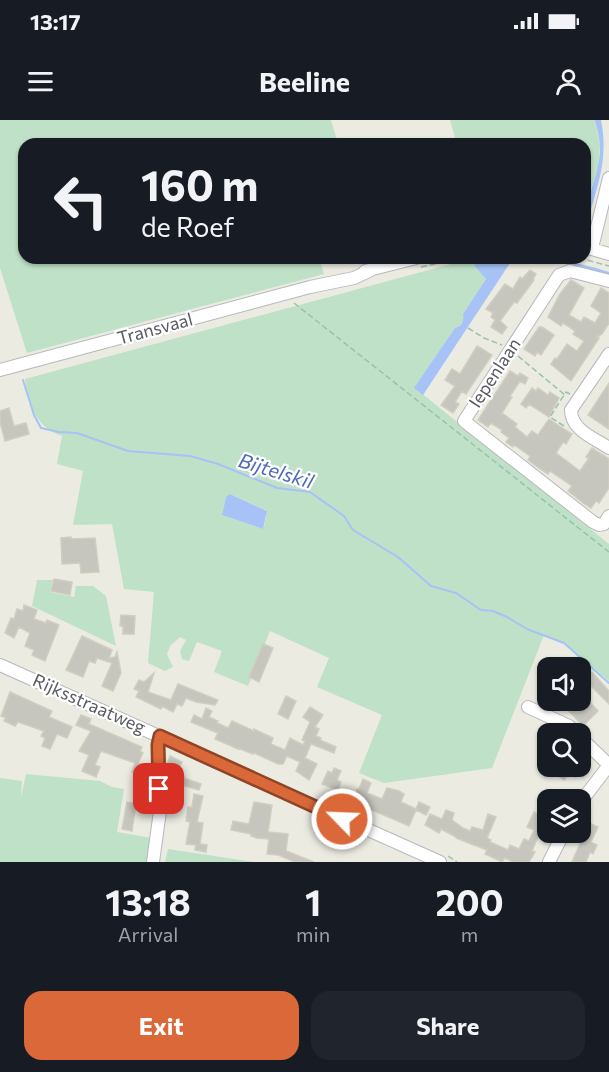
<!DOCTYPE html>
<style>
:root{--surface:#171b24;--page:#20242c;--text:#f1f3f6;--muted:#9ea1a6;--accent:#da6839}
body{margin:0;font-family:Commissioner,sans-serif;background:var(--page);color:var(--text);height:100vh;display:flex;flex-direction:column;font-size:22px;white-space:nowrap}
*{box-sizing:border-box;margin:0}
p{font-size:20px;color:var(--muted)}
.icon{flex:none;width:33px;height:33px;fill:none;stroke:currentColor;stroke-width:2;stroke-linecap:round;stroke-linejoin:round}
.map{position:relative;height:742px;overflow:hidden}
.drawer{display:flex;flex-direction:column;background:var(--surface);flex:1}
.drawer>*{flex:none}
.top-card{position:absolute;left:18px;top:18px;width:573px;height:126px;border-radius:18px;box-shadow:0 2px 4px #0004;background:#171b24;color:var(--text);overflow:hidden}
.tools{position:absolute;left:537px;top:537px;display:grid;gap:12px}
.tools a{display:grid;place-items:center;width:54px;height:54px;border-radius:12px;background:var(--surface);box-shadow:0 2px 4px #0004;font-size:30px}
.pin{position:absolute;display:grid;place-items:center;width:51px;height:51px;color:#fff;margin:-26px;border-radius:12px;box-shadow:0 3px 9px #0006}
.me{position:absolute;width:66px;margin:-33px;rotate:294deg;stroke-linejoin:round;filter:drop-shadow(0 0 4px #0008)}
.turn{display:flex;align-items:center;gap:21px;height:126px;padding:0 24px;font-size:27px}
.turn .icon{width:78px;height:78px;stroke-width:2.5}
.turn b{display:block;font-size:42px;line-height:51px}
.eta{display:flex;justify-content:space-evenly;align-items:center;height:102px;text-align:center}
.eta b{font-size:36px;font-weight:700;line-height:42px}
.cta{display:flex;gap:12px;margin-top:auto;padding:12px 24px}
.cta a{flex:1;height:69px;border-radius:18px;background:var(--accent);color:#fff;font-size:24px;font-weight:700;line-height:69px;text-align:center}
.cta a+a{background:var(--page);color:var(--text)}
.status{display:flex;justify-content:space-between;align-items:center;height:42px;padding:0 30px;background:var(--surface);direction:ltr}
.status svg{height:16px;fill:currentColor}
header{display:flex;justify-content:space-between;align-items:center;height:78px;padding:0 24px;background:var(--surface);font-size:27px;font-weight:700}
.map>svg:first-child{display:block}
</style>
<div class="status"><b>13:17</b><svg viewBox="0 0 49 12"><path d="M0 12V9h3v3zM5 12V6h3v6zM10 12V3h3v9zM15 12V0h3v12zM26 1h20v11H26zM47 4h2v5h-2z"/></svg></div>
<header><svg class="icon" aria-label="menu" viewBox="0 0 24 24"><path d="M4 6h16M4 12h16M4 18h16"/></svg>Beeline<svg class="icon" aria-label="person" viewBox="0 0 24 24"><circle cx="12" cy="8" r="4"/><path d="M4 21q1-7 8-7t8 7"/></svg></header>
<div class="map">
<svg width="609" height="742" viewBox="0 0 609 742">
<rect width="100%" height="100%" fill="#ebebe1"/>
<path fill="#bfe1c7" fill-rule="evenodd" d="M0,0H331L338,24H24V138H330L320,141L324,154L27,233L0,148Z
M450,0H595L600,26L598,46L585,90V24H457Z
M473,138H501L474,141L486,159L463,194C464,202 462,206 455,208L415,268L609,424V561L568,526L544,515L492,648L384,663L359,653L382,595L317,567L329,538L270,511L248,566L214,552L222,531L197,522L189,541L182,539L180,531L186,520L180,517L170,526L167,534L173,547L165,551L148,543L154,472L124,469L112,404L73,405L83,351L57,344L62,316C35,307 29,284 25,259ZM230,374L266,390V398L263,409L222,395L226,377Z
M37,460H53L50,472L74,477L76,466H93L106,476L116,526L32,486Z
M26,654L100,661L112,667L124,669L117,712L152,718L148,742H0V658L22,661L21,678Z
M168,729L254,742H165Z"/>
<path fill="#a6c2f7" d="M595,0H601C609,40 597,66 587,104H585C585,78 600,54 600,28C600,19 597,9 595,0Z
M501,138C539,138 572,139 609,152V155L560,143L512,140L423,275L414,268L455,208C462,206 464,202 463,194L486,159L475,146L474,140Z
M230,374L267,391L263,409L222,395L226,377Z"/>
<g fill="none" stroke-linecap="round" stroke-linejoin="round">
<path stroke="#a6c2f7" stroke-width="2" d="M23,260L34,295L41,308L59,312L77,313L128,331L190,336L218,344L277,368L310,372L344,396L353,410L398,437L431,466L456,473L481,490L493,491L507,497L527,509L564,523L609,563"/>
</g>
<path fill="#c7c6be" stroke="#cfcec0" stroke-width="1.5" d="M530,150L536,154L533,159L534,160L517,183L514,182L500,201L507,207L502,214L491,207L495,200L491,197L493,193L486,189L505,164L513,169L520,157L522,159Z
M571,160L584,168L569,195L581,202L584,197L595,203L601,193L591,186L601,168L609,173V203L602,214L597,217L599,218L571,261L551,244L555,238L557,239L567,224L577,231L584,221L573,214L575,211L563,203L561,206L548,197L560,174Z
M539,207H542L554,215L541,235L537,232L535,236L524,229Z
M477,226L492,235L466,274L462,271L455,282L459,284L453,293L441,285L455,266L445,260L452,249L460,254Z
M510,251L518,256L520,253L528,258L525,264L520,261L510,276L512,277L502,293L517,304L515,307L527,317L532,311L538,315L549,299L561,307L572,314L566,324L563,322L556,333L580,351L589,338L586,337L592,328L609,339V368L599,383L596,381L591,388L583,383L568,371L572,366L550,351L548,354L540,349L528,340L530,336L514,325L513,327L506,322L509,318L501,312L502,310L491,303L488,307L478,300Z
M609,263V309L588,295Z
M532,268L536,271L538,268L548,275L550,272L559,278L549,297L529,284L526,288L521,284Z
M9,288L14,306L26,303L29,314L5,321L0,302V291Z
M71,417V419L95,418L99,452L81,453L80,443L62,444L61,418Z
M54,459L72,462L70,475L51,471Z
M24,485L37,490L34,499L46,503L47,500L59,505L45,541L32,535L34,530L25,526L30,513L19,507L14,518L5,513L11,498L14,499L17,489L23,491Z
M121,495L135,496L134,514H123V506H120Z
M82,516L112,530L109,538L115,537L117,532L121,553L113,571L102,566L112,543L97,538L95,543L89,541L83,557L66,550Z
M263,524L273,528L259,562L249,557Z
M592,552L609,571V584L584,559Z
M154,553L148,572L171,580L178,564L218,580L215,585L196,582L186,578L182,586L177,584L173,592L162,586L161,589L136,577L139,571L134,569L139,560L144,562Z
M10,572L52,591L49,597L72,607L67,618L57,614L50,629L42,626L45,618L41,616L44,611L18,602L15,606L4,601L6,598L1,596Z
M286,576L296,581L288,599L278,594Z
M569,580H575L583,589L590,582L598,591L583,606L564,586Z
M310,587L323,595L315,607L319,609L316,616L321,618L320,620L336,627L334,633L311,624L305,638L317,644L309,660L296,651L300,642L287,636L283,644H278L254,633L253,634L238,628V629L215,619L218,613L191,602L194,595L202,599L206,588L212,591L209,597L218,601L217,603L228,608L232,601L254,611V609L273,618L271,624L285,630L290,618L303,625L305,621L302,620L310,602L303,597Z
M81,595L91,599L89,604L142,627L140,631L143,633L138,643L145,646L141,656L132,652L135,643L101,631L95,645L100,647L96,657L82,651L89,635L79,631L91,611L76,605Z
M170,636L182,642L177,653L184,656V658L201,664L199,670L172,662L174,658L167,655L169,645L167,644Z
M561,646H583L575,657L570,653L564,660L557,655L563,648Z
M334,648L341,651L337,660L341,662L338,670L322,664L328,651L332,653Z
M363,659L371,663L367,673L382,679L387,668L399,671L404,674L401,682L416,689L419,682L430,687L426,695L416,690L409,706L363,686L364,683L353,682L357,669H359Z
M551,670L558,673L555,680H548V705L541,718L538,717L532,731L535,732L529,742H513L505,738L502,742L485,734L487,730L456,718V717L441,709L439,713L425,705L430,694L442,699L446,690L454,693L452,700L463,708L470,711L472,707L483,710L488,694L496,697L487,718L491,720L490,722L508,730L510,725L519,729L524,719L529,721L534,710L527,707L534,692L540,695Z
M194,674L203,676L197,702L203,703L200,724L207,725L206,732L195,730L196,725L186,724L190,702L186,701L188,687H192Z
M127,682L136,684L132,711L122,709Z
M254,682L272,685L268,712L288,714L286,731L314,742H295L278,735L267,734L269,719L257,718L251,716V714L231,710L233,701L249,704Z
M589,703L598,707L591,722L597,725L593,734L590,732L586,742H572Z"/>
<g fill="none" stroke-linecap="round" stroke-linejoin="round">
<defs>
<path id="minor" d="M585,127L609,134
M592,128L609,58
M365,151L416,138
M609,161L570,151L559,155L464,301L593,402L599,405L604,404L609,396
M609,234L571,290C571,310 594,318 609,328
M0,250L310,167L354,158L371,150
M0,545L440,742
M528,587L569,606L577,614
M580,617L609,645
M580,683L609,645
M153,742L160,691L158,625L160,617
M549,742L564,712"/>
</defs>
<use href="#minor" stroke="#b7b8bd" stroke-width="14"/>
<path stroke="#9ac1ae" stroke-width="1.5" stroke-dasharray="6 3" stroke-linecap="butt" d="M579,138L609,146
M421,147L461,138
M294,183L609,432
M468,208L484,218L502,225
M518,236L565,275L566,272L570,274
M564,306L550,297L564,275
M448,736L457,742"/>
<use href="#minor" stroke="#fff" stroke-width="12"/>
</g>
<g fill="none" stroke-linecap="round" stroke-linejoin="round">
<defs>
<path id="route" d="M159,669L158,625L160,616L342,699"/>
</defs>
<use href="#route" stroke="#8e4425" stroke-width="15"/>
<use href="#route" stroke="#da6839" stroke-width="10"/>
</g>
<g text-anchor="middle" stroke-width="4.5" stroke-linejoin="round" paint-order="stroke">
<g font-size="18" fill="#5a5b61" stroke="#fff">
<text transform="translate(155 209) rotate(-15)" y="6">Transvaal</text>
<text transform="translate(495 253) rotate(-57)" y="6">Iepenlaan</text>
<text transform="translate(89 584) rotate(24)" y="6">Rijksstraatweg</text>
</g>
<g font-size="20" font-style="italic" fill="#4b69b8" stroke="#fff">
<text transform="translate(276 351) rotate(17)" y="7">Bijtelskil</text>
</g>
</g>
</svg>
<div class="tools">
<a><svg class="icon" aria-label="sound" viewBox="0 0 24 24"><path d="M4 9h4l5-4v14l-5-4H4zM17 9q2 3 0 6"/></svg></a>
<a><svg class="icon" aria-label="search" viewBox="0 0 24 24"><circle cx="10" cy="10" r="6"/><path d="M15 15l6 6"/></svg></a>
<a><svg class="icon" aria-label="layers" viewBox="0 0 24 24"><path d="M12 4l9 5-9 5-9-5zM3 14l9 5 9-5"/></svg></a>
</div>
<div class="pin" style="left:159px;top:669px;background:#d93025"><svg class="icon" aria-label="arrive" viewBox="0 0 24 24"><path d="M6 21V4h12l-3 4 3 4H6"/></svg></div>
<svg class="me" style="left:342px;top:699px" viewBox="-20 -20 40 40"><circle r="17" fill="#da6839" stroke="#fff" stroke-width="3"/><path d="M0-11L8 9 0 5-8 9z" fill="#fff"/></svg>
<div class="top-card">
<div class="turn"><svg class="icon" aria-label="left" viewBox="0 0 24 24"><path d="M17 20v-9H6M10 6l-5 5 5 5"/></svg><div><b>160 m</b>de Roef</div></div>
</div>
</div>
<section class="drawer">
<div class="eta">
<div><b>13:18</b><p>Arrival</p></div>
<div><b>1</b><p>min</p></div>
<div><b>200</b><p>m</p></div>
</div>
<div class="cta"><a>Exit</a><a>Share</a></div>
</section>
